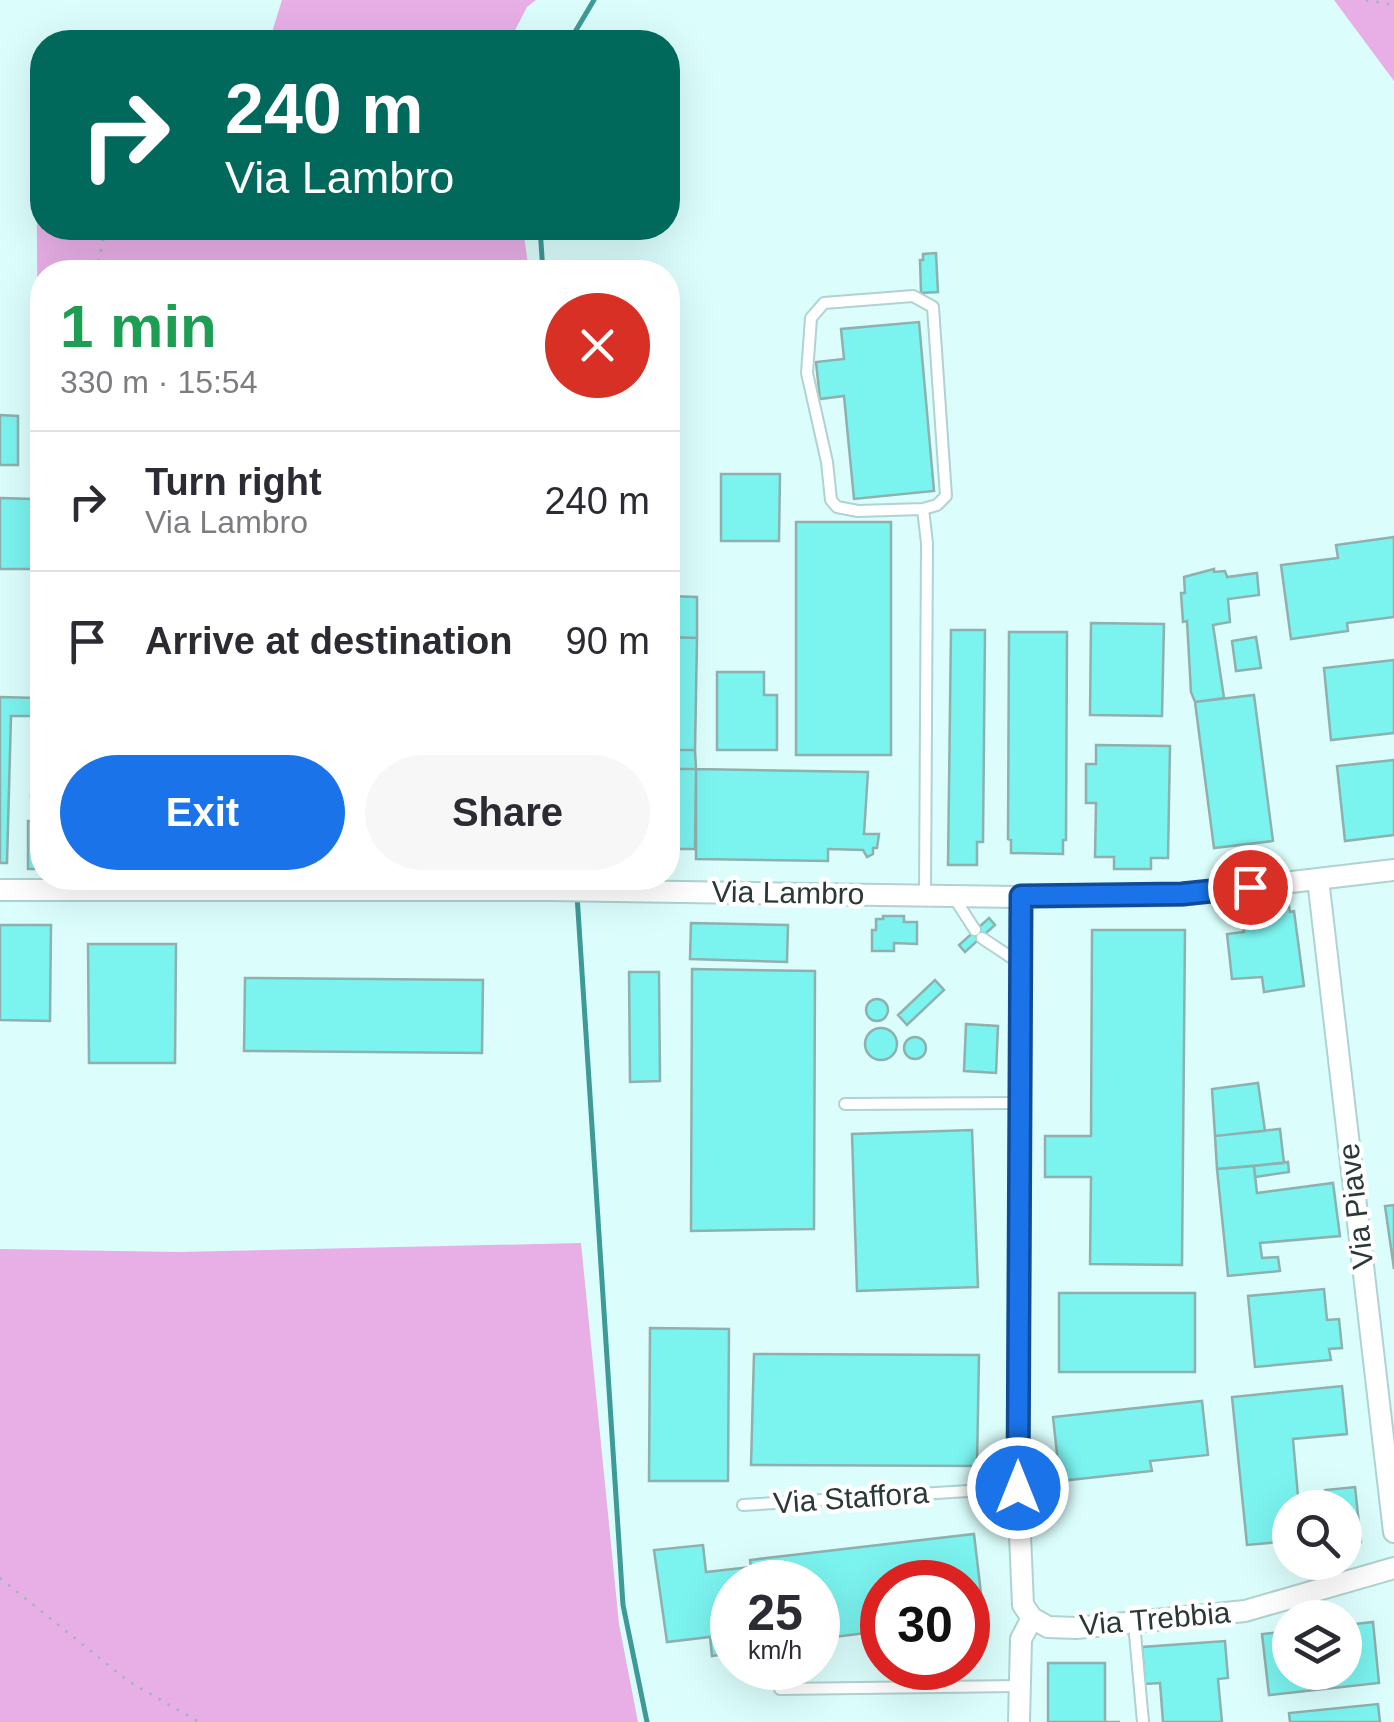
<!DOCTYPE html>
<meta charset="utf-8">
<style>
:root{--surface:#fff;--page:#f7f7f7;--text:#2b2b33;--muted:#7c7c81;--line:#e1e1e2;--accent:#1a73e8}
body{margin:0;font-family:Arial,sans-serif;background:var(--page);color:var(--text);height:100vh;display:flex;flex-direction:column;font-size:38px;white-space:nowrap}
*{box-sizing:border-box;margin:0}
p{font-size:32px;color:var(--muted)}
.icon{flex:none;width:55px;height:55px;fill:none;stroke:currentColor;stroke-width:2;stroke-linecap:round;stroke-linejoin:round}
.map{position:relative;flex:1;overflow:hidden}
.panel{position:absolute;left:30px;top:260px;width:650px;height:630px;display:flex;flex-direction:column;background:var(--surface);border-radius:40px;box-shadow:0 10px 40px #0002}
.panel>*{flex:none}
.hud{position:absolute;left:30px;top:30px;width:650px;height:210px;border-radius:40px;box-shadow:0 10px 40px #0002;background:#00695c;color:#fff;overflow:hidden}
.controls{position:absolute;left:1272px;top:1490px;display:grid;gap:20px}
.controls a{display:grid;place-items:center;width:90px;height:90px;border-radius:50%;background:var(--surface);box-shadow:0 10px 40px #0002;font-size:50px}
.speed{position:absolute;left:710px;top:1560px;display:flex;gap:20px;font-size:50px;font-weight:700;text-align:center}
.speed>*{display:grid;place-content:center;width:130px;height:130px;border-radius:50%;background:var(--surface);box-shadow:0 10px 40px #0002;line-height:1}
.speed small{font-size:25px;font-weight:400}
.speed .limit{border:15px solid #d22;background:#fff;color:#111}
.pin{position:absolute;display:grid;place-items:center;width:85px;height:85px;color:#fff;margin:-42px;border:5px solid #fff;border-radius:50%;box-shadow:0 2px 10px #0007}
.me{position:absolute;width:110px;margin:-55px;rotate:0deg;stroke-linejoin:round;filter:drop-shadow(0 0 8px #0008)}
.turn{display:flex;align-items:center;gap:35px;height:210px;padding:0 30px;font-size:45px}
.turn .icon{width:130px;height:130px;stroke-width:2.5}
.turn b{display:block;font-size:70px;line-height:85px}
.round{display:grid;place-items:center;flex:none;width:105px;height:105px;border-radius:52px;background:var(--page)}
.summary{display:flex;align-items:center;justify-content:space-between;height:170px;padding:0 30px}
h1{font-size:60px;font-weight:700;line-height:75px;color:#1e9e55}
.cta{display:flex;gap:20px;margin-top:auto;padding:20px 30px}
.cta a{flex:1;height:115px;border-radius:60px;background:var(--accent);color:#fff;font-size:40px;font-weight:700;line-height:115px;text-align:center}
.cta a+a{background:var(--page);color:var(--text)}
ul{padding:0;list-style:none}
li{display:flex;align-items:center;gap:30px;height:140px;padding:0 30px;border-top:2px solid var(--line)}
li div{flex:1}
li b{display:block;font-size:38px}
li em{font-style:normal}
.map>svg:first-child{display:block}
</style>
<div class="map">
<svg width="1394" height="1722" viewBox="0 0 1394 1722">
<rect width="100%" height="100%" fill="#dbfefc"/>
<path fill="#e8afe7" d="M282,0H536L527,7L509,42H192H269Z
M1334,0H1394V81Z
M42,88V228H523L529,272H42V394H38L36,89Z
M581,1243L619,1624L638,1722H0V1249L179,1252Z"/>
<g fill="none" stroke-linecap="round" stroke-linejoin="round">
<path stroke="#3e9a97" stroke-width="5" d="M569,42L594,0
M540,228L543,272
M577,895L623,1605L647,1722"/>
</g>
<path fill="#7bf3ef" stroke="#8eb0ae" stroke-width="2.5" d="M936,253L938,292L921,293L920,260H923V254Z
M919,322L934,491L854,499L844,396L820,399L816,362L844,359L841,329Z
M0,415L18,416V465H0Z
M721,474H780L779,541H721Z
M0,498L34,499V569H0Z
M796,522H891V755H796Z
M1394,537V617L1347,623L1348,631L1291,639L1281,565L1338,558L1336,545Z
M1214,569V572L1225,571L1227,577L1257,573L1259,595L1228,599L1230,622L1213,625L1224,698L1195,702L1191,692L1187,621L1183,622L1181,593H1185L1184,577Z
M668,596L697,597V638L668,637Z
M1091,623L1164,624L1162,716L1090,715Z
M951,630H985L983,842H977V865H948Z
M1009,632H1067L1066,840H1063V854L1011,853V840L1008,839Z
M668,637L697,638L695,750H668Z
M1256,637L1261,668L1236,671L1232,641Z
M1394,660V733L1331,740L1324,668Z
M40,670L42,716H11L7,863H0V697L39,698Z
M717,672H764V695H777V750H717Z
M1254,695L1273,841L1214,848L1195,702Z
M1096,745L1170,746L1168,858H1151V869H1114V857H1095L1096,803H1086V764H1096Z
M668,750H695L696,769H668Z
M1394,760V835L1345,841L1337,766Z
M32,769H42V797H31Z
M668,769H696L695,849H668Z
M696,769L868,772L864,834H879L877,848H873V854L867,857L863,850L828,849V861L696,859Z
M28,821H42V869H28Z
M1288,901L1290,912L1294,911L1304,986L1264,992L1262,977L1232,979L1227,934L1244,932L1240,907Z
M883,916H904V922H917V944L894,943V951H872V930H876V919H883Z
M989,918L995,925L965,952L959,945Z
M691,923L788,925L787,962L690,959Z
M0,925H51L50,1021L0,1020Z
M1092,930H1185L1182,1265L1090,1264L1091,1177H1045V1136H1091Z
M88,944H176L175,1063H89Z
M692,969L815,971L814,1229L691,1231Z
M629,972H659L660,1081L630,1082Z
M245,978L483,980L482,1053L244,1051Z
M935,980L944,990L907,1025L898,1015Z
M866 1010a11 11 0 1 1 22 0a11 11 0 1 1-22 0Z
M966,1024L998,1026L996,1073L964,1071Z
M865 1044a16 16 0 1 1 32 0a16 16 0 1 1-32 0Z
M904 1048a11 11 0 1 1 22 0a11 11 0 1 1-22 0Z
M1258,1083L1265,1131L1215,1136L1212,1089Z
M1280,1129L1284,1163L1217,1169L1215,1136Z
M972,1130L978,1287L857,1291L852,1134Z
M1288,1162L1289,1172L1255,1177L1254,1166Z
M1254,1166L1257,1193L1333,1183L1340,1236L1260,1243L1262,1258L1278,1257L1280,1271L1228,1276L1217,1169Z
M1394,1205V1269L1385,1206Z
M1324,1289L1327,1320L1339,1319L1342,1348L1329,1349L1331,1360L1255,1367L1248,1296Z
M1059,1293H1195V1372H1059Z
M650,1328L729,1329L728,1481H649Z
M754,1354L979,1355L977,1466L751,1465Z
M1342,1386L1347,1434L1293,1439L1299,1508H1290V1541L1247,1545L1232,1397Z
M1202,1401L1208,1455L1150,1461L1152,1471L1060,1481L1053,1417Z
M1355,1487L1361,1542L1345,1543V1508H1327L1325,1490Z
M974,1534L984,1619L968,1621V1582H882V1631L818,1639V1582H732V1653L712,1656L710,1637L667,1642L654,1550L703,1545L706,1572L751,1567L750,1560Z
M1373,1622L1379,1683L1269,1695L1262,1634L1290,1631V1672H1345V1625Z
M1225,1641L1228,1678L1218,1679L1222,1722H1163L1160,1683L1145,1684L1142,1647Z
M1048,1663H1105V1722H1120H1048Z
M1378,1704L1380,1722H1290L1289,1713Z"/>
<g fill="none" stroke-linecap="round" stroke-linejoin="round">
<defs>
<path id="lane" d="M923,509L858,511L837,507L831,500L827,462L807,373L811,318L824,303L913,296L933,307L946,496L937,505L923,509L927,543L925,894
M953,896L975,930
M982,938L1021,964
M845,1104L1019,1103
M743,1505L1017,1488
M1134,1623L1143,1722
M780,1689L1019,1686"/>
<path id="street" d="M1318,879L1394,1532
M0,890H550L1021,897L1181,895L1394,870
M1021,897L1018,1488L1023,1605L1032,1618L1048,1627L1076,1628L1245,1611L1394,1568
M1019,1722L1021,1639L1032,1618"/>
</defs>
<use href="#lane" stroke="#b0d2d0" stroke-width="14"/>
<use href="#street" stroke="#b0d2d0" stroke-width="24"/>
<path stroke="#9cb7b5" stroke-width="2.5" stroke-dasharray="2.5 8" stroke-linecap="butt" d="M1366,0L1394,5
M96,272L106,228
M0,1578L128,1681L199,1722"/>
<use href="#lane" stroke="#fff" stroke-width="10"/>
<use href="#street" stroke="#fff" stroke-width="20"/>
</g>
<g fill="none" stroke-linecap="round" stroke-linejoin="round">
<defs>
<path id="route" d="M1018,1488L1021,896L1182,894L1250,887"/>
</defs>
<use href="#route" stroke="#114b97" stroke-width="25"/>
<use href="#route" stroke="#1a73e8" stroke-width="18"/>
</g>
<g text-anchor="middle" stroke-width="9" stroke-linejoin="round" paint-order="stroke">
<g font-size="30" fill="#2a3837" stroke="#fff">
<text transform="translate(788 893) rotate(1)" y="10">Via Lambro</text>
<text transform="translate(1356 1206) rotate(-97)" y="10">Via Piave</text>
<text transform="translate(851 1498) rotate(-4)" y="10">Via Staffora</text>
<text transform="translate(1155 1619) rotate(-5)" y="10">Via Trebbia</text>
</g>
</g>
</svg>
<div class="controls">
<a><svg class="icon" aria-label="search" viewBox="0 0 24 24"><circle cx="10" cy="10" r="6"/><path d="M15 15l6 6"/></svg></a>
<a><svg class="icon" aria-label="layers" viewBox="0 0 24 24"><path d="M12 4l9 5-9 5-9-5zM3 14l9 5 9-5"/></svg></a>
</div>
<div class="speed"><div>25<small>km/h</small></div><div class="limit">30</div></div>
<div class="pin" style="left:1250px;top:887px;background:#d93025"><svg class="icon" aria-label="arrive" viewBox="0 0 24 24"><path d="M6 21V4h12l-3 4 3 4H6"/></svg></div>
<svg class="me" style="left:1018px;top:1488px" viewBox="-20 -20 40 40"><circle r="17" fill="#1a73e8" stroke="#fff" stroke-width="3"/><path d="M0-11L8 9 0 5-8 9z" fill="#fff"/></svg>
<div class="hud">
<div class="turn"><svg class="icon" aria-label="right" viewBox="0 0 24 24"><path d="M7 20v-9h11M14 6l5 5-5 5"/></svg><div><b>240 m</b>Via Lambro</div></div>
</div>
<section class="panel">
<div class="summary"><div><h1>1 min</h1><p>330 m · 15:54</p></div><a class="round" style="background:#d93025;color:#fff"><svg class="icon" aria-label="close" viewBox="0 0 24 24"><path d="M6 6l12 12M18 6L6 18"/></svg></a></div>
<ul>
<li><svg class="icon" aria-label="right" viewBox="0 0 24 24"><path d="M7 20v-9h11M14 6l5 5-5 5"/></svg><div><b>Turn right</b><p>Via Lambro</p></div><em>240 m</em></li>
<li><svg class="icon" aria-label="arrive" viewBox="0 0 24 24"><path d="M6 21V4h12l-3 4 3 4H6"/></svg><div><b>Arrive at destination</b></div><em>90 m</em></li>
</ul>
<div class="cta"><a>Exit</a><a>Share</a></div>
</section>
</div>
